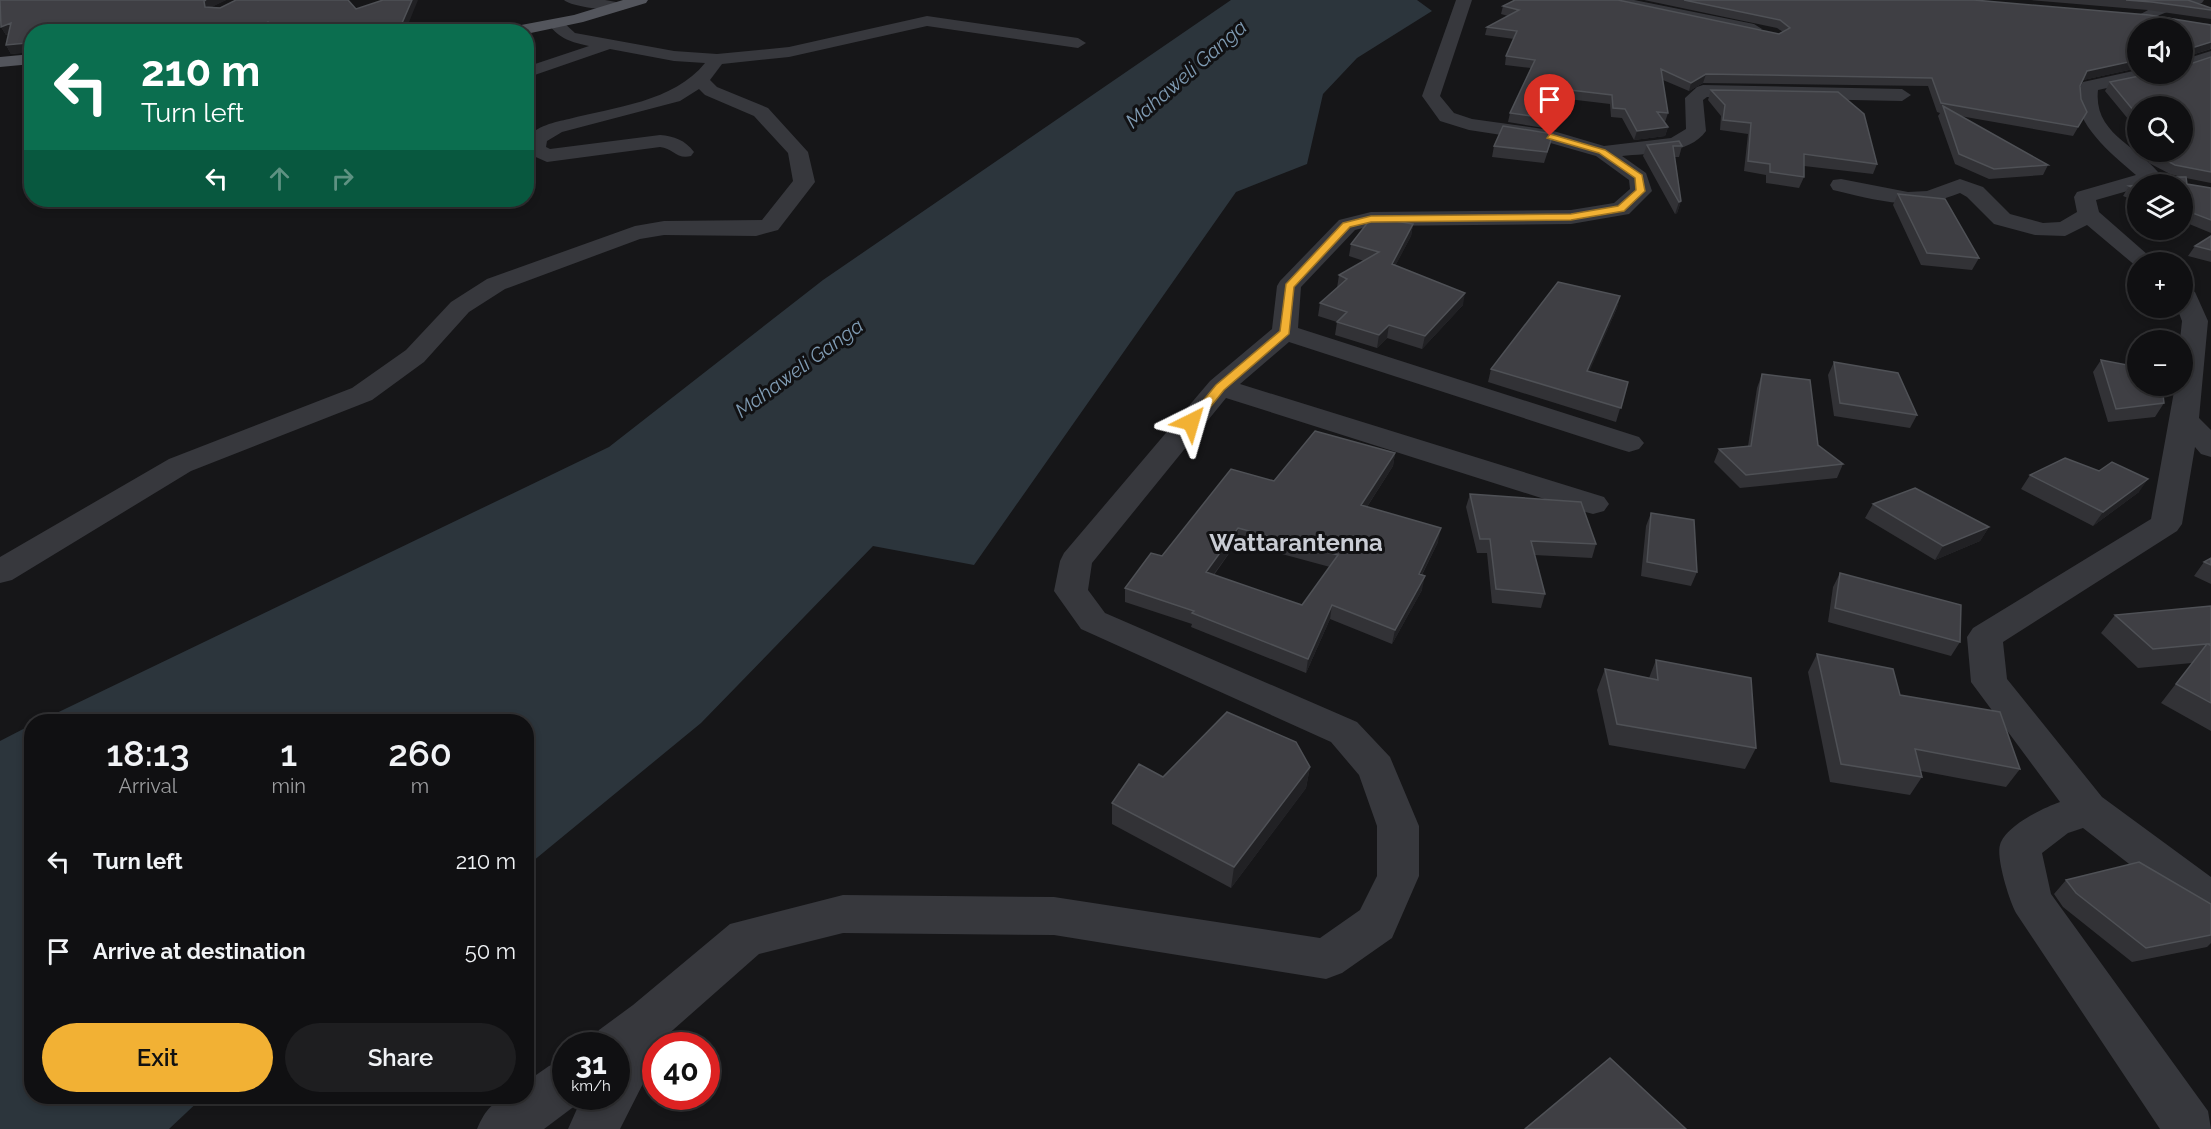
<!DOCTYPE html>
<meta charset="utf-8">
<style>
:root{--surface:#101012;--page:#1e1e20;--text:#f1f3f6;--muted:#9c9d9f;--line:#303032;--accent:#f2b134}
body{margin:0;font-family:Raleway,sans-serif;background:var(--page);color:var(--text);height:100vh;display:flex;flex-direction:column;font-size:22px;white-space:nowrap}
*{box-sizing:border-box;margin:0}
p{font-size:20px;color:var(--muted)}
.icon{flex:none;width:33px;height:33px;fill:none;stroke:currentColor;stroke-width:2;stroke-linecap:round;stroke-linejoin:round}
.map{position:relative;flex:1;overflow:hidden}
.sheet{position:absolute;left:24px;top:714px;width:510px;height:390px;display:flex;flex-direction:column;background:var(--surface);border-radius:24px;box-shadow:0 3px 9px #0003,0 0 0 2px var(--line)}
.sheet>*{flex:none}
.top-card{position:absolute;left:24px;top:24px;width:510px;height:183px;border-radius:24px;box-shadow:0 3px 9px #0003,0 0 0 2px var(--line);background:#0b6e4f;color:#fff;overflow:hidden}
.tools{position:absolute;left:2127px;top:18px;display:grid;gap:12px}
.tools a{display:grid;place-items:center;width:66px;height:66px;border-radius:50%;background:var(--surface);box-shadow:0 3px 9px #0003,0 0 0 2px var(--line);font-size:30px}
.speed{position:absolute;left:552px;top:1032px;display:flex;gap:12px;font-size:30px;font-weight:700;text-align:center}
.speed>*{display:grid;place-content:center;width:78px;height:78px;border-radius:50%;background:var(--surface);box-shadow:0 3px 9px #0003,0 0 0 2px var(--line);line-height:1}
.speed small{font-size:15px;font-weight:400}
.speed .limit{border:9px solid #d22;background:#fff;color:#111}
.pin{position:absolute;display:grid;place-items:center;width:51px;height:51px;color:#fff;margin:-62px -26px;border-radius:50% 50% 50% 0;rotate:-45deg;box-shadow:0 0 6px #0007}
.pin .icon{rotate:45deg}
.me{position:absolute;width:66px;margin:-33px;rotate:40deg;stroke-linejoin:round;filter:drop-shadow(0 0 4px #0008)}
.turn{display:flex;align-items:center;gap:21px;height:126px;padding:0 18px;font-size:27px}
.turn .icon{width:78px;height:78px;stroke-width:2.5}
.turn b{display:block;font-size:42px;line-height:51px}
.lanes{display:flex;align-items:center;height:57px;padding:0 18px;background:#0003;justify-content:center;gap:30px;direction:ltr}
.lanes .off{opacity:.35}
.eta{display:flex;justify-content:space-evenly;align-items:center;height:102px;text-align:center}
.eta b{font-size:36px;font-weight:600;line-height:42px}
.action{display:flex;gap:12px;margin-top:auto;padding:12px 18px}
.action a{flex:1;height:69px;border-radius:36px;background:var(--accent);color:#111;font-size:24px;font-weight:600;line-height:69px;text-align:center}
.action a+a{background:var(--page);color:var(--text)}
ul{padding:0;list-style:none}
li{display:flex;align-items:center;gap:18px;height:90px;padding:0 18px}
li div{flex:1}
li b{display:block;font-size:22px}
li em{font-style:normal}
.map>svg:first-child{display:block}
</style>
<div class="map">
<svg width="2211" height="1129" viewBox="0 0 2211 1129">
<rect width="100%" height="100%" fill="#161618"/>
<path fill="#2c353c" d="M1231,0H1417L1432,11L1357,58L1323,94L1307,164L1236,192L974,565L873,546L701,723L527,866L526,722L40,721L609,447L823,280Z
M31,725L32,1096L203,1097L169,1129H0V741Z"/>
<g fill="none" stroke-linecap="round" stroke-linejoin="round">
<path fill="#37383d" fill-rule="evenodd" d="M564,0H605L627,4L629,7C622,14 571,7 564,0Z
M1456,0H1472L1440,96L1454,113L1472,119L1550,130L1604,146L1671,138L1686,129L1685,98L1697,87L1703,85L1902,89L1911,95L1902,101L1707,97L1703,100L1706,131C1689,155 1648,153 1622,156L1646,173L1652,191L1629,214L1571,224L1371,226L1355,230L1301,287L1298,328L1639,437L1644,443L1639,449L1629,452L1619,449L1289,342L1240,384L1604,497L1609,504L1604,511L1593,514L1582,511L1226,398L1092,563L1088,590L1105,613L1357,722L1390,757L1419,826V876L1392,938L1342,973L1326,979L1054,935L843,933L759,954L665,1037L662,1046H656V1058L620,1129H568L580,1102L544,1129H477C488,1103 499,1096 526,1096V1082L549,1066L566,1059V1096H616V1046H592L599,1030L633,1005L730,924L843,895L1054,897L1320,938L1360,910L1377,876V826L1359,775L1331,742L1081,629L1054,591L1060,561L1064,553L1210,381L1272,329L1277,286L1280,281L1339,220L1371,212L1571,210L1614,203L1630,189L1629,180L1596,156L1547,142L1469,130L1440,121L1422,96Z
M1603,0H1634L1754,24L1762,29L1754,34L1611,5Z
M2173,0H2204L2202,3L2172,10L2145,21L2137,16L2161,3Z
M927,16L1078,38L1086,43L1078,48L927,26L789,57L722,64L710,80L717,87L768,108L808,152L815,182L778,230L756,236L664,235L640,239L505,289L469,312L424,362L372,400L191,471L12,580L0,583V557L169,459L352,388L406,350L451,302L487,279L635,226L664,221L762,220L793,181L788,153L754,116L705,95L699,89L680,101L562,132L547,141L546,147L550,149L660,135C674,136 685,140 694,152L691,156C677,160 673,148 660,147L547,162L529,154L527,138C536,126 555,122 569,119C614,107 674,102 705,63L674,61L610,49L526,78V67L589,46C571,42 560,39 548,24L550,21H562L575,33L674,51L717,54L789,47Z
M2211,51V62L2182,71V60Z
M2138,70V74H2155L2152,78L2098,90C2093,135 2140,146 2162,177L2158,181L2138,184V188L2096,200L2099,212L2156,262H2138L2137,267L2087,225L2065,236L2035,235L1994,224L1967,197L1960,193C1913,212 1881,201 1833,190L1830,185L1833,180L1841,179L1908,192L1927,191L1960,179L1983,187L2010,214L2043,223L2060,222L2077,212L2074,197L2077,192L2136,175C2115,157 2061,115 2083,82Z
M2182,287L2195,292L2208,321L2199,418L2211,430V457L2201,454L2195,447L2182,524L2177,531L2003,642L2007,679L2102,797L2211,877V918L2174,899L2083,828L2068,833L2042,853L2051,894L2208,1111L2211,1129H2160L2016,913C2009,900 1996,858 2000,845C2005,826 2043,808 2060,802L1971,682L1967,637L1973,628L2151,519L2175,386H2182V340H2180L2182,321L2177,308H2182Z"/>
<path fill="#53555c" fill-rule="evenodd" d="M623,0H648L646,3L583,22L526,34V32H504L506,28L574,15Z
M32,54V64L0,67V57Z"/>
</g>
<path fill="#323236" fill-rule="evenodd" d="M0,0H226L211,7L356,9L405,32H274L271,30L269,32H32V52L11,54L6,45L9,34L6,35L1,27Z
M1644,0H1974L2211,24V49L2185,57V63L2187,65L2211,57V183L2186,178L2187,184L2211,188V233L2182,221V184L2157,180L2159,177H2181L2170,174L2149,163L2147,152H2182L2138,106V131L2105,91L2110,82L2182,74L2138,28V68L2083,80L2080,86L2081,99L2087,112L2073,136L1960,116L2048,165L2043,175L1989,179L1955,164L1938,116L1940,113L1937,112L1928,86L1703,83L1689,91L1663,80L1668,113L1665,122H1664L1668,127L1665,136L1634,140L1622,118L1611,117L1610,104L1568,99L1556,130L1508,122L1510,113L1531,68L1505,65L1506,56L1514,39L1485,35L1487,27L1508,16L1501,14L1503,6L1779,34L1783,32L1777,28Z
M2030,0H2188L2211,8V19L2148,10Z
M1711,90L1877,164L1873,174L1804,166V177L1799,188L1766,183V175L1744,171L1748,134L1720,130L1721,116L1708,100Z
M1553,134L1550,145L1544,163L1492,157L1494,146Z
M1647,145L1682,146L1679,157H1675L1681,201L1677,213L1675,214L1643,156Z
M2138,185V202L2123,196L2129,186Z
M1898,194L1979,258L1972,270L1921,265L1893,205Z
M1413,224L1411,236L1395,266L1463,305L1422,349L1387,338L1377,348L1335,335L1337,322L1318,316L1320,303L1337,288L1339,275L1364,261L1349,256L1351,244Z
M2211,236V262L2188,256L2195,246Z
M1620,296L1617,308L1589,371L1628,382L1616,422L1488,382L1491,369Z
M2101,360L2164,403L2155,417L2108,422L2093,372Z
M1834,362L1917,415L1910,428L1834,416L1828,375Z
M1762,374L1818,445L1843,464L1837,478L1740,488L1714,462L1719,449L1748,446L1757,388Z
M1395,453L1393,466L1367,507L1438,542L1422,575V590L1392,644L1330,619L1306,673L1191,627L1192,624L1125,602V588L1274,481ZM1237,542L1330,567L1302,605L1214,575Z
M2099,471L2139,492L2093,526L2021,489L2030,475Z
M1470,494L1596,544L1592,558L1534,555L1545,594L1541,608L1492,603L1487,553H1477L1466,507Z
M1873,504L1989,527L1980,541L1935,560L1865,518Z
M1651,513L1697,572L1691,586L1641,576L1646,526Z
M2211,558V584L2194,576L2204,562Z
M1840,573L1960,642L1951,656L1828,622L1833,587Z
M2211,606V731L2161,703L2192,663L2138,668L2101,633L2115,615Z
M1817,654L1900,695L2020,769L2006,787L1921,771L1922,777L1910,795L1830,782L1808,672Z
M1656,660L1756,748L1745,769L1609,745L1597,690L1605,669L1649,678Z
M1310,767L1306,788L1231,888L1112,824V803L1163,777Z
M2066,880L2211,904V943L2207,947L2132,962L2063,907L2054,894Z"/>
<path fill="#212124" d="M206,0H226L208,9L205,7L204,1Z
M412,0H418L405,32H373L369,26Z
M268,22L271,30L269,32H246Z
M11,23L16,32L6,35L1,27Z
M2211,42L2210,49L2182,58L2185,50Z
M27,43L32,52L11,54L6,45Z
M2138,60V68L2083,80L2087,71Z
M1706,74L1703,83L1689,91L1691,83Z
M1570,90L1568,99L1556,130L1559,120Z
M1668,127L1665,136L1634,140L1637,131Z
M1681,201L1677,213L1675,214L1679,202Z
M1413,224L1411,236L1390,276L1392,264Z
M1465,293L1463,305L1422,349L1425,336Z
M1620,296L1617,308L1584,384L1587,371Z
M1389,325L1387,338L1377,348L1379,335Z
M1395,453L1393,466L1359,519L1361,505Z
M2148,479L2139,492L2093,526L2103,512Z
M1989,527L1980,541L1935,560L1943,546Z
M1238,528L1237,542L1205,586L1206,572Z
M1441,528L1438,542L1415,588L1419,574Z
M1425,576L1422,590L1392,644L1395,630Z
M1332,605L1330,619L1306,673L1308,659Z
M1310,767L1306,788L1231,888L1234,867Z"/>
<path fill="#3f3f44" stroke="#4f5156" stroke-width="1.5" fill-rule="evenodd" d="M0,0H206L204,1L205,7L220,8L236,0H348L356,9L383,0H412L402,23L369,26L372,30L335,32H289L268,22L246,32H32V45H29L27,43L6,45L11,23L1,27Z
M1515,0H1618L1779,34L1790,28L1780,20L1684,0H1974L2149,15L2211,25V42L2185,50V63L2187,65L2211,57V172L2175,165L2154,154V152H2182V106H2138V116L2110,82L2149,74H2182V28H2138V60L2087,71L2080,86L2081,99L2087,112L2078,127L1941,103L1932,78L1706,74L1691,83L1661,69L1668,113L1657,112L1668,127L1637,131L1625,109L1613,108L1612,95L1570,90L1559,120L1510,113L1535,60L1506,56L1517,31L1487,27L1519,10L1503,6Z
M2126,0H2188L2211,8V10L2152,2Z
M1711,90L1838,92L1864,114L1877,164L1804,154V177L1770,172V164L1748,161L1751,123L1723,120L1725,105Z
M1943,106L2048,165L1994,169L1959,154Z
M1503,126L1553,134L1547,152L1494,146Z
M1679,141L1682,146H1673L1681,201L1679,202L1647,145Z
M2159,177H2186L2187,184L2211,188V220L2182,209V184H2138L2160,180Z
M2138,185V190L2129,186Z
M1898,194L1945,199L1979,258L1927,253Z
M1372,217L1413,224L1392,264L1465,293L1425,336L1389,325L1379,335L1337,322L1347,312L1320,303L1347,279L1339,275L1379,252L1351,244Z
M2211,236V250L2195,246Z
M1558,282L1620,296L1587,371L1628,382L1621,408L1491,369Z
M2101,360L2138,367V386H2162L2164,403L2116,409Z
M1834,362L1898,373L1917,415L1840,403Z
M1762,374L1810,380L1818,445L1843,464L1746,475L1719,449L1751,446Z
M1315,431L1395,453L1361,505L1441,528L1419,574L1425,576L1395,630L1332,605L1308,659L1192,613L1194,611L1125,588L1151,553L1162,556L1231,469L1274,481ZM1238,528L1338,555L1302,605L1206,572Z
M2065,458L2099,471L2112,462L2148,479L2103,512L2030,475Z
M1915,488L1989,527L1943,546L1873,504Z
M1470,494L1581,502L1596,544L1531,541L1545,594L1496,589L1490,539H1480Z
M1651,513L1694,520L1697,572L1647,562Z
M2211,558V565L2204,562Z
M1840,573L1961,605L1960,642L1835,608Z
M2211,606V644H2208L2211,646V703L2176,684L2207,644L2153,649L2115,615Z
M1817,654L1893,669L1900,695L2000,712L2020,769L1915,749L1922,777L1841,764Z
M1656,660L1751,678L1756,748L1617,724L1605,669L1658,680Z
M1227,712L1296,742L1310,767L1234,867L1112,803L1139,764L1163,777Z
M2139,862L2211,904V935L2146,948L2076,893L2066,880Z
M1610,1058L1686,1129H1525Z"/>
<path fill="#f2b134" stroke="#9d7322" stroke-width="1.5" d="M1550,134L1605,150L1642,175L1645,191L1624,211L1571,220L1371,222L1350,227L1294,287L1289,334L1224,390L1196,425H1187V420L1216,385L1280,331L1286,284L1343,223L1371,216L1571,214L1618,206L1636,190L1635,178L1599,153L1547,138Z"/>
<g text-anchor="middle" stroke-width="6" stroke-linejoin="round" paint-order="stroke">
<g font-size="20" font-style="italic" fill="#7f9bb3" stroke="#111113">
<text transform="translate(1186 74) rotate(-41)" y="7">Mahaweli Ganga</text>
<text transform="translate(799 368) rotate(-36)" y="7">Mahaweli Ganga</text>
</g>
<g font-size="24" font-weight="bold" fill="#c9ccd4" stroke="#111113">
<text x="1296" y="551">Wattarantenna</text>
</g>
</g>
</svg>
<div class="tools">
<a><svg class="icon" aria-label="sound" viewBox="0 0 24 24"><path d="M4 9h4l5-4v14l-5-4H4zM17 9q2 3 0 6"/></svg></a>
<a><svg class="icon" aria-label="search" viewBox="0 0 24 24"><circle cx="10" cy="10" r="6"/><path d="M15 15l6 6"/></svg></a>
<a><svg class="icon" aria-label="layers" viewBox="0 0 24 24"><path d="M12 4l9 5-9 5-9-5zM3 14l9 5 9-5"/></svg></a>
<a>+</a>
<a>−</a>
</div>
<div class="speed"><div>31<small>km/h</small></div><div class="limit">40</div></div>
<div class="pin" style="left:1550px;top:136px;background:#d93025"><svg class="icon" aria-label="arrive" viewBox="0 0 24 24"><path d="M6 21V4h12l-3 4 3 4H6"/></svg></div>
<svg class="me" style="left:1191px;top:422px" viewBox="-20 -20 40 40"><path d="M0-17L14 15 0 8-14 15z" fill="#f2b134" stroke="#fff" stroke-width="4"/></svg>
<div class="top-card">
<div class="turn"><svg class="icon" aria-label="left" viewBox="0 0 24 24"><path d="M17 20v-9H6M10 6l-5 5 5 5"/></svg><div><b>210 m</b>Turn left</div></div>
<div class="lanes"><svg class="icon" aria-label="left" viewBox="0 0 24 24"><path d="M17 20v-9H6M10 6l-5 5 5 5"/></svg><svg class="icon off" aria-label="ahead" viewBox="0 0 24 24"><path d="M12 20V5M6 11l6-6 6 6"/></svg><svg class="icon off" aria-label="right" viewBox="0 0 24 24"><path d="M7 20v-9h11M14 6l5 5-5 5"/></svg></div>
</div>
<section class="sheet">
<div class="eta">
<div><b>18:13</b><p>Arrival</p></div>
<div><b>1</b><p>min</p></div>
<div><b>260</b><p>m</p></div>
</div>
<ul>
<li><svg class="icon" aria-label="left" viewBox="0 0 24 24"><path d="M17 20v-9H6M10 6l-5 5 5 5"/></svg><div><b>Turn left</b></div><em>210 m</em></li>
<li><svg class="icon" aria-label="arrive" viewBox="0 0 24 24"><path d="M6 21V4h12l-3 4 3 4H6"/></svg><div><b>Arrive at destination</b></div><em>50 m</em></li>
</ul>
<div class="action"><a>Exit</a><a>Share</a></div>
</section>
</div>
